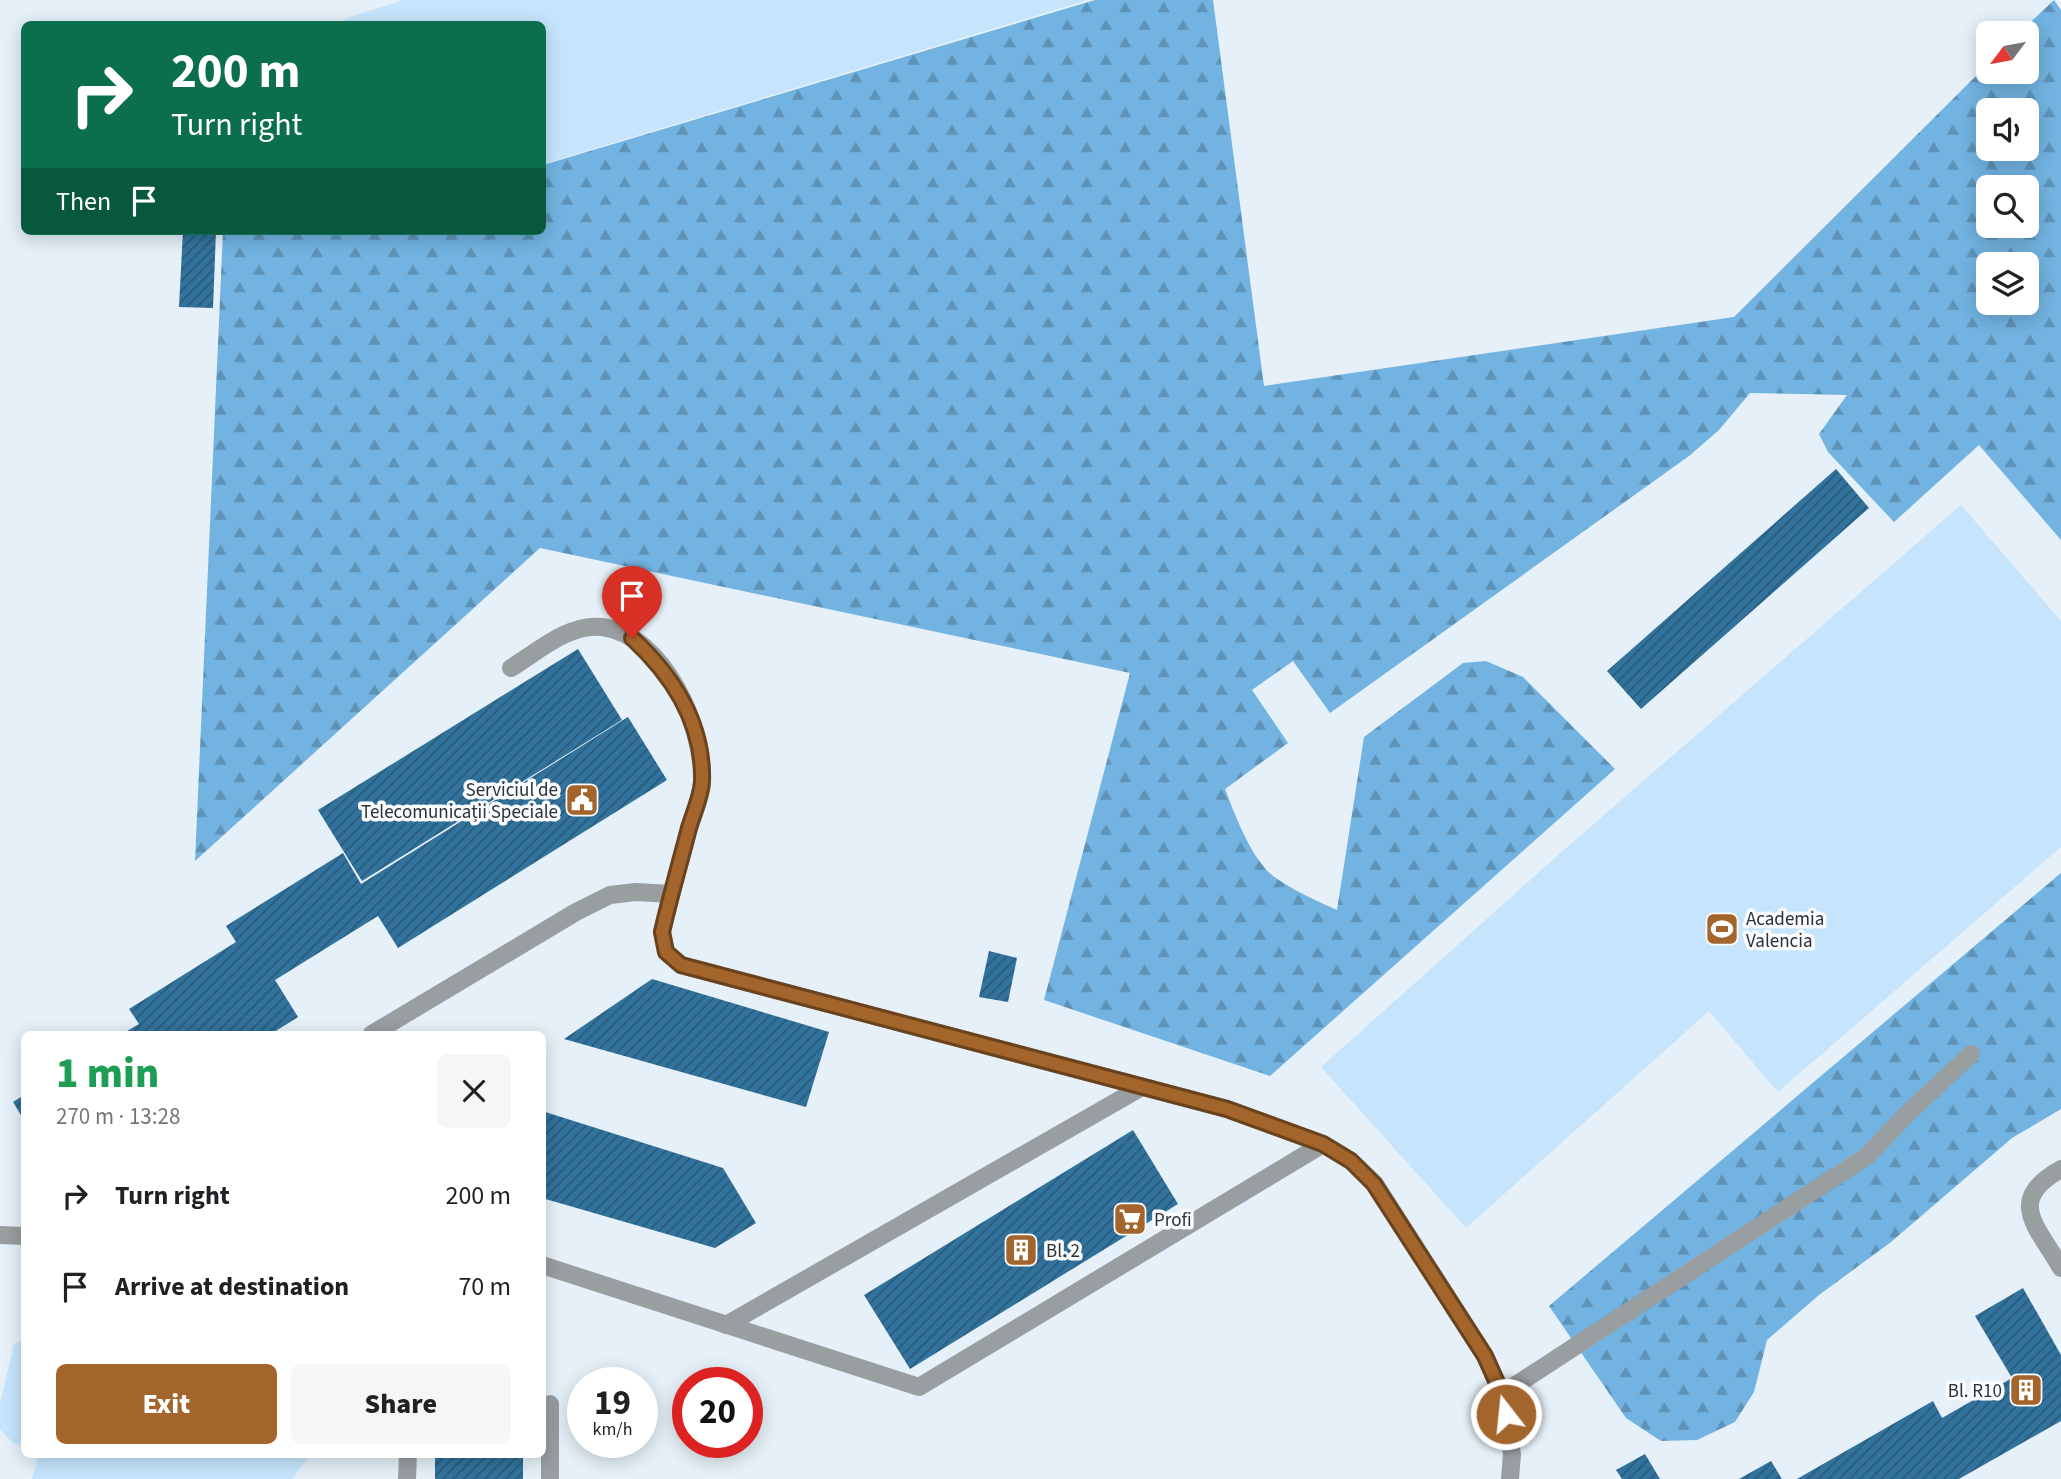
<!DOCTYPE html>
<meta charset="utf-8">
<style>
:root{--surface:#fff;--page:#f6f6f6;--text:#202124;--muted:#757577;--accent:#a3652b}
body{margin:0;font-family:"Source Sans 3",sans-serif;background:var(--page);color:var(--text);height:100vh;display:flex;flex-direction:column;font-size:26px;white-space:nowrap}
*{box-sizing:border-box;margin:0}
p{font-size:23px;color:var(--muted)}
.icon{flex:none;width:38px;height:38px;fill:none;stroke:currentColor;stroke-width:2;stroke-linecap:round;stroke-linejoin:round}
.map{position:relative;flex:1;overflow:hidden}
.details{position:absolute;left:21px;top:1031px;width:525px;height:427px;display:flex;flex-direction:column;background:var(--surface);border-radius:10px;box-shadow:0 4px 18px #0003}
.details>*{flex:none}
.banner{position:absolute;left:21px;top:21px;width:525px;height:214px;border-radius:10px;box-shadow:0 4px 18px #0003;background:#0b6e4f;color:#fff;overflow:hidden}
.needle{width:46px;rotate:238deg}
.controls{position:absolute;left:1976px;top:21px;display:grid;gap:14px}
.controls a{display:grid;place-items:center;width:63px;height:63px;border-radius:10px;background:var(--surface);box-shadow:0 4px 18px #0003;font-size:35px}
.speed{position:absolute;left:567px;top:1367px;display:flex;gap:14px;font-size:35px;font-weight:700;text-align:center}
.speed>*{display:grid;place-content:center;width:91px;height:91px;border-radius:50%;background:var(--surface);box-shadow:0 4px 18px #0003;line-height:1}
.speed small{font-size:18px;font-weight:400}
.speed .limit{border:10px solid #d22;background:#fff;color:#111}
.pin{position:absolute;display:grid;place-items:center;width:60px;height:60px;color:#fff;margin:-72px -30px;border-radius:50% 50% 50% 0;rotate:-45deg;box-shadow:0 0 7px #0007}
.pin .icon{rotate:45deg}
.me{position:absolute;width:77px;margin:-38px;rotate:344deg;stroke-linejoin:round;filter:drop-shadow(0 0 5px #0008)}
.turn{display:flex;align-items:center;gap:24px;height:147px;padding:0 35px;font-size:32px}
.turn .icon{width:91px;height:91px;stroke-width:2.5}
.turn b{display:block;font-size:49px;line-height:60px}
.then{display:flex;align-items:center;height:66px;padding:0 35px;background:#0003;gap:14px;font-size:26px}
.round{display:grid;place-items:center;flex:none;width:74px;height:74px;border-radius:10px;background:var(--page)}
.summary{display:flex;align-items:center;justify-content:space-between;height:119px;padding:0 35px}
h1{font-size:42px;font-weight:800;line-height:52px;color:#1e9e55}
.primary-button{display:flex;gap:14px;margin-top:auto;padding:14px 35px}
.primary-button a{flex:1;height:80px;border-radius:10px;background:var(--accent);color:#fff;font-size:28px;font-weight:800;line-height:80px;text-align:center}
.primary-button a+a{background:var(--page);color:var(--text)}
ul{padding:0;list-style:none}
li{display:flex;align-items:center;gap:21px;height:91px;padding:0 35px}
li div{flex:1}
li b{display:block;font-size:26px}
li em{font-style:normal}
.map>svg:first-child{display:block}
</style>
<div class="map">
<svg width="2061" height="1479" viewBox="0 0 2061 1479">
<defs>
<pattern id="forest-firs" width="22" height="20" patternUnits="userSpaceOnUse" patternTransform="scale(1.75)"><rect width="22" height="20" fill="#72b3e1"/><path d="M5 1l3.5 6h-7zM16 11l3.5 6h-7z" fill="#5e92b7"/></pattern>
<pattern id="building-hatch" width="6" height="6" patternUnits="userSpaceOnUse" patternTransform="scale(1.75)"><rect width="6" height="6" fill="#32739d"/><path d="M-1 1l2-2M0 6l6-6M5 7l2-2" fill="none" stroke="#295a7a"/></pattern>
</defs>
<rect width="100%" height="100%" fill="#e5f0f8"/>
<path fill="#c6e5fc" d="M403,0H1088L543,164L542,24H340L347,18Z
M1961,505L2061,621V847L1778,1092L1709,1011L1466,1228L1321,1067L1565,849Z
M24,1339V1446L13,1443L0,1429V1404L14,1344Z
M39,1454H311L292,1479H32Z"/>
<path fill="url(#forest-firs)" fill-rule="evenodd" d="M1095,0H1213L1264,386L1734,317L1988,64V72H2026V33H2019L2054,0L2061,10V540L1979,445L1894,522L1828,452L1819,434L1847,395L1750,393L1719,430L1689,456L1330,713L1293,661L1252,690L1288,743L1225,789C1235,815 1251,858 1273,876C1292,890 1315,900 1337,910L1364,737L1463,663L1486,661L1523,677L1615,769L1270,1076L1044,1000L1130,673L540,548L195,861L223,231H542L543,165ZM1988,110H2026V149H1988ZM1988,187H2026V226H1988ZM1988,264H2026V303H1988Z
M2061,873V1109L2012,1138L1891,1242L1819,1295L1767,1340L1754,1392L1735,1422L1697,1440L1661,1441L1626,1418L1549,1306Z"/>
<path fill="url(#building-hatch)" d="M183,231H216L213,308L179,307Z
M1836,469L1869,508L1641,709L1607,671Z
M578,649L622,720L362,881L318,810Z
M628,717L667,780L398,948L378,916L275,980L298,1017L271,1034H122L139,1024L129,1009L236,942L226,926L343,853L361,884Z
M989,951L1017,958L1008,1002L979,997Z
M652,979L829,1032L806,1107L564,1039Z
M24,1095V1120L13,1102Z
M542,1111L723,1168L756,1223L715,1248L542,1198Z
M1133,1130L1178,1204L910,1369L864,1295Z
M2023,1288L2061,1355V1421L1959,1479H1797L1933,1401L1942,1418L2012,1378L1975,1316Z
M435,1454H523V1479H435Z
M1645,1454L1660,1479H1622L1616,1470Z
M1771,1461L1782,1479H1739Z"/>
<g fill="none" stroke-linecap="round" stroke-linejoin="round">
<path stroke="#999ea1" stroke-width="18" d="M511,668C537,652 569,623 602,627C664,635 704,727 702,782C701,797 694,814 689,828C680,863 670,897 662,932L666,952L681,965L1227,1109L1323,1144L1351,1161L1375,1184L1485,1356L1502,1394L1512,1454L1510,1479
M372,1034L576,912L610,895L636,892L671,894
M2061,1169C2005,1200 2037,1226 2061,1268
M0,1235L24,1236
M542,1265L919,1387L1323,1144
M726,1325L1142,1087
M1502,1394L1867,1156L1907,1114L1971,1054
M407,1479L408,1454"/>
<path stroke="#999ea1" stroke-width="18" d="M550,1404V1479"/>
</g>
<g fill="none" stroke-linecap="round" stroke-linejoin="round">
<defs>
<path id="route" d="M632,638C673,676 704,723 702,782C701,797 693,814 689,828C680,863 670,897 662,932L666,952L681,965L1227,1109L1323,1144L1351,1161L1374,1184L1485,1356L1502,1394L1506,1414"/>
</defs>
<use href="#route" stroke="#6a421c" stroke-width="18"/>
<use href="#route" stroke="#a3652b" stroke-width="12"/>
</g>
<defs>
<symbol id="civic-square" viewBox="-11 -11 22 22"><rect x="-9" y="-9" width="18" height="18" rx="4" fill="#a3652b" stroke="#fafcfe"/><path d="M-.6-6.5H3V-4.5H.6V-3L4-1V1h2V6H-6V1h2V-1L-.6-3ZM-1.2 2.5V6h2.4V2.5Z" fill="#fff"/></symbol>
<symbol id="stadium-square" viewBox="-11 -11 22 22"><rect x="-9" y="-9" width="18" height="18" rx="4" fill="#a3652b" stroke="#fafcfe"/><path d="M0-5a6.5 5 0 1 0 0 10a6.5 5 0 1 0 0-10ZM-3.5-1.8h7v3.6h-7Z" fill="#fff"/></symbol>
<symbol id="supermarket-square" viewBox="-11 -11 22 22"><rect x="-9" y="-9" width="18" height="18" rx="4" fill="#a3652b" stroke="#fafcfe"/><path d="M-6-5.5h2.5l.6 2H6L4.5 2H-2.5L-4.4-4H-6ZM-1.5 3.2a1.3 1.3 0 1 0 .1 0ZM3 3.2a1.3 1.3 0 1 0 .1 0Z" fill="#fff"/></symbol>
<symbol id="building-square" viewBox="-11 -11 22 22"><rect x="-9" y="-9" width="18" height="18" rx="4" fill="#a3652b" stroke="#fafcfe"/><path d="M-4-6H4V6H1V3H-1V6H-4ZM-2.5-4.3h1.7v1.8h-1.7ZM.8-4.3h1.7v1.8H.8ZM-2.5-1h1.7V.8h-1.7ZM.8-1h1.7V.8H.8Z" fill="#fff"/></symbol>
</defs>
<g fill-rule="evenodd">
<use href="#civic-square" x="563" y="781" width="38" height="38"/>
<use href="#stadium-square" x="1703" y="910" width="38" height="38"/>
<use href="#supermarket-square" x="1111" y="1200" width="38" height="38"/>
<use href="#building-square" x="1002" y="1231" width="38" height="38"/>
<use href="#building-square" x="2007" y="1371" width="38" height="38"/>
</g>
<g text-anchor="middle" stroke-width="7" stroke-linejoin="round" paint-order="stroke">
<g font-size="19" fill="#2e3236" stroke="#fafcfe" text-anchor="start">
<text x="558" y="796" text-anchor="end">Serviciul de<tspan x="558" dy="22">Telecomunicații Speciale</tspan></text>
<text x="1746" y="925">Academia<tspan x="1746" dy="22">Valencia</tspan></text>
<text x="1154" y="1226">Profi</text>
<text x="1046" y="1257">Bl. 2</text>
<text x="2002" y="1397" text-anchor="end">Bl. R10</text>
</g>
</g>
</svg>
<div class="controls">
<a><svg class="needle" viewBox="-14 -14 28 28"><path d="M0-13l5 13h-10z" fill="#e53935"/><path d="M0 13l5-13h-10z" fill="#757577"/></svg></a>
<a><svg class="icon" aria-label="sound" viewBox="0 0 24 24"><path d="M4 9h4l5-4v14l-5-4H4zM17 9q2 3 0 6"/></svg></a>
<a><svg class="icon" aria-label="search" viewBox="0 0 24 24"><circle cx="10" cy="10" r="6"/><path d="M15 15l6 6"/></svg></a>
<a><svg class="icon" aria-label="layers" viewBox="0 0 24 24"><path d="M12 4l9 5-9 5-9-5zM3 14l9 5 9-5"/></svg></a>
</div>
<div class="speed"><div>19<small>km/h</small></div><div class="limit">20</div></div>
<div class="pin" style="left:632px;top:638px;background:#d93025"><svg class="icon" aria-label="arrive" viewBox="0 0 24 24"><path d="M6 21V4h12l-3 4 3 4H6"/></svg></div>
<svg class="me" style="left:1506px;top:1414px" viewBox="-20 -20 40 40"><circle r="17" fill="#a3652b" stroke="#fff" stroke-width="3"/><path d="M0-11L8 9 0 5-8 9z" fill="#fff"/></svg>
<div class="banner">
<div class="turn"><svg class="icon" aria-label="right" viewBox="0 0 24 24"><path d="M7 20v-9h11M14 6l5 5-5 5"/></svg><div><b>200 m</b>Turn right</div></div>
<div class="then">Then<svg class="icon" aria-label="arrive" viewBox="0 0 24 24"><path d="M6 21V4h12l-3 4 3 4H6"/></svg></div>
</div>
<section class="details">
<div class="summary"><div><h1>1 min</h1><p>270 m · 13:28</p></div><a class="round"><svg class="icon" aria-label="close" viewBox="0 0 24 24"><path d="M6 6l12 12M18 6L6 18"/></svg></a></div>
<ul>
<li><svg class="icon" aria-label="right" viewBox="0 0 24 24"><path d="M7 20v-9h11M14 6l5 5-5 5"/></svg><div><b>Turn right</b></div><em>200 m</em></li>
<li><svg class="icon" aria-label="arrive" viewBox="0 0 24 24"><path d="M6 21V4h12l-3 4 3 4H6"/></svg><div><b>Arrive at destination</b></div><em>70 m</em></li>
</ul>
<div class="primary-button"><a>Exit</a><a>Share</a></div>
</section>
</div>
